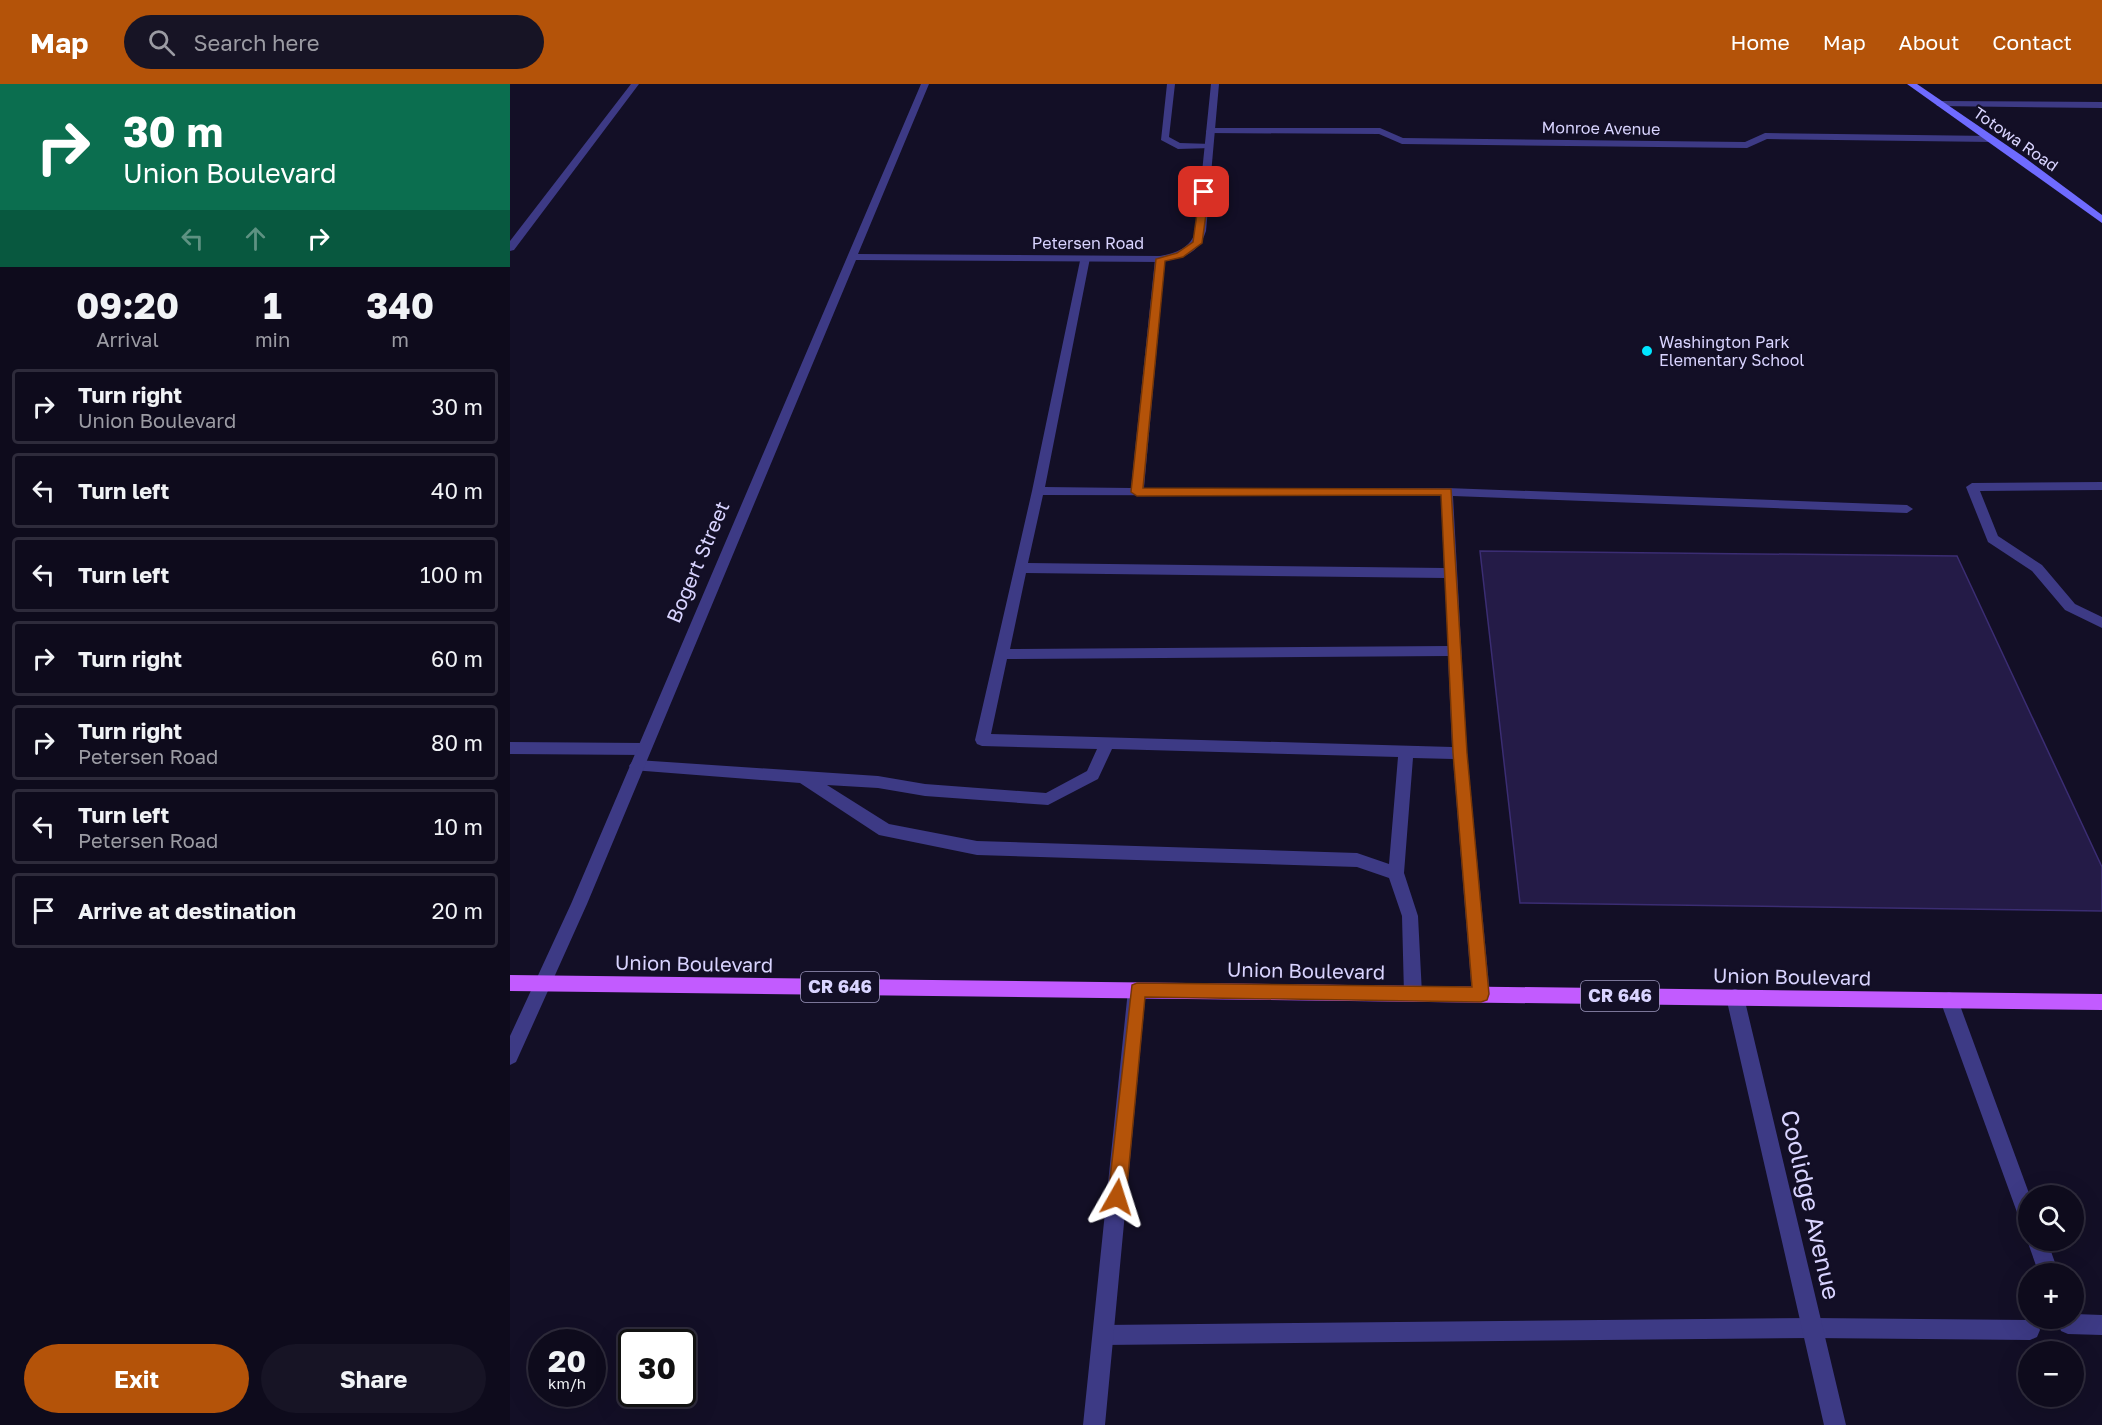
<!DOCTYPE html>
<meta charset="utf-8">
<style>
:root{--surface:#0e0b1c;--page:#171425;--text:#f1f3f6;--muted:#9b9ba3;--line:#2e2b3b;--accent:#b45309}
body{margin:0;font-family:"Golos Text",sans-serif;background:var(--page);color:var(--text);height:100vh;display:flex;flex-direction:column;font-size:22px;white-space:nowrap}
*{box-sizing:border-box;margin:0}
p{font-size:20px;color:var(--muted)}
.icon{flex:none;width:33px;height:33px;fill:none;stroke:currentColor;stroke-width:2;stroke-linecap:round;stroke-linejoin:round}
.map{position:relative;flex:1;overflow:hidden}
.sheet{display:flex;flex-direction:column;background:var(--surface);width:510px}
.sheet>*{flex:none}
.top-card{background:#0b6e4f;color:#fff;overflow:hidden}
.fabs{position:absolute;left:1508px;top:1101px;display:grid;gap:12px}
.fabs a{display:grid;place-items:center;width:66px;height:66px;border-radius:50%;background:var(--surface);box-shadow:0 6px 24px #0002,0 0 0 2px var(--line);font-size:30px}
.speed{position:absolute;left:18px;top:1245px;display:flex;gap:12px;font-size:30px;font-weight:700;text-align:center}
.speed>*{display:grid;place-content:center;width:78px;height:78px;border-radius:50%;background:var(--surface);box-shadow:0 6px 24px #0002,0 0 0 2px var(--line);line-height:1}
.speed small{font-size:15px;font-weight:400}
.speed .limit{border:3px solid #111;border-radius:9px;background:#fff;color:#111}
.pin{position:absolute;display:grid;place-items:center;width:51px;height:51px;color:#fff;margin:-26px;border-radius:12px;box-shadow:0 3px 9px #0006}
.me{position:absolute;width:66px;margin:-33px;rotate:6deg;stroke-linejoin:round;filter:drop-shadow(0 0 4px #0008)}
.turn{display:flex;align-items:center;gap:21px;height:126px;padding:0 24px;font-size:27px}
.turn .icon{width:78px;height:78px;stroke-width:2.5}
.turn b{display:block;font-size:42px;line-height:51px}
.lanes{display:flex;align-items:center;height:57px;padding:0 24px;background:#0003;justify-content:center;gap:30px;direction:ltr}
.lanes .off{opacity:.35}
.eta{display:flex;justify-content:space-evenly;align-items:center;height:102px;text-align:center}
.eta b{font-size:36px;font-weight:700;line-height:42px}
.primary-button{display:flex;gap:12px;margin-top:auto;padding:12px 24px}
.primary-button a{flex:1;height:69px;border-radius:36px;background:var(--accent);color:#fff;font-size:24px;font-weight:700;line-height:69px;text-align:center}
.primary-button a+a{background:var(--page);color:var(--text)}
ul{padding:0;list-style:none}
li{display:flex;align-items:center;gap:18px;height:75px;margin:0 12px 9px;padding:0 12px;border:3px solid var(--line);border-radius:6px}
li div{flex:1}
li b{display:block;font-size:22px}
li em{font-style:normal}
header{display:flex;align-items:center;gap:36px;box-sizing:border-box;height:84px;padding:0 30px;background:var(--accent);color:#fff}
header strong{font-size:28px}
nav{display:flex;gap:33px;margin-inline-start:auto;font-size:21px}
.search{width:420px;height:54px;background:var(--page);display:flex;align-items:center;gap:15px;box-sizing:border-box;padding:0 21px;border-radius:33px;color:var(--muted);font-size:22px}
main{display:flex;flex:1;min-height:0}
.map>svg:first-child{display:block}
</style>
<header>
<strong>Map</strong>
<div class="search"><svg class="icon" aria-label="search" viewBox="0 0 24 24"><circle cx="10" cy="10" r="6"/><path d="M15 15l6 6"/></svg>Search here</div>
<nav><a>Home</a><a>Map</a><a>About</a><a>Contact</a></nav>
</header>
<main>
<section class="sheet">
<div class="top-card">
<div class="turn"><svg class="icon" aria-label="right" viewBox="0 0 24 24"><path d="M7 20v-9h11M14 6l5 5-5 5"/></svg><div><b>30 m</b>Union Boulevard</div></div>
<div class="lanes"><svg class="icon off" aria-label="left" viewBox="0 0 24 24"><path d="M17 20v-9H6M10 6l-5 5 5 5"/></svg><svg class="icon off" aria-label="ahead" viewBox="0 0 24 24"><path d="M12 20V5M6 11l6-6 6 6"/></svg><svg class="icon" aria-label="right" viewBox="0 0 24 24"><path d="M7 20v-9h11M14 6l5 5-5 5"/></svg></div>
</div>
<div class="eta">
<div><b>09:20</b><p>Arrival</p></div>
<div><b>1</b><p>min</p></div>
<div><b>340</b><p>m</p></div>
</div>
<ul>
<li><svg class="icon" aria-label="right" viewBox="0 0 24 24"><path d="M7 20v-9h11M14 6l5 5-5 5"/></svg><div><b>Turn right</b><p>Union Boulevard</p></div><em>30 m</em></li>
<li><svg class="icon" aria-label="left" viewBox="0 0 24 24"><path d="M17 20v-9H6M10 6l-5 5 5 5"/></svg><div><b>Turn left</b></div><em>40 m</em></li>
<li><svg class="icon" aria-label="left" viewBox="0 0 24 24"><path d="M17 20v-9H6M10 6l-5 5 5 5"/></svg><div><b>Turn left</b></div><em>100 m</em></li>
<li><svg class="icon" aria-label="right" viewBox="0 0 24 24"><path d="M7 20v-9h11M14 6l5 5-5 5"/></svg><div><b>Turn right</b></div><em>60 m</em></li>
<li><svg class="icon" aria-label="right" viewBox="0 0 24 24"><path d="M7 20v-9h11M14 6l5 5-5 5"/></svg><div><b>Turn right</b><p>Petersen Road</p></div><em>80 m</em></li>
<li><svg class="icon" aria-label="left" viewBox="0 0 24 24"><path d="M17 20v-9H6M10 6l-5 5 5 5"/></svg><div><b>Turn left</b><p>Petersen Road</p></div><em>10 m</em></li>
<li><svg class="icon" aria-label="arrive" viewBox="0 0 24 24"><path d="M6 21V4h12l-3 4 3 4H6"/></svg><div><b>Arrive at destination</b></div><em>20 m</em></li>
</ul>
<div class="primary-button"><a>Exit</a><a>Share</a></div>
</section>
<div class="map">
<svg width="1592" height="1341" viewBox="0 0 1592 1341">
<rect width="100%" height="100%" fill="#130f26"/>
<path fill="#241b47" stroke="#3b2d73" stroke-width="1.5" d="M970,467L1447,472L1592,783V827L1010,819Z"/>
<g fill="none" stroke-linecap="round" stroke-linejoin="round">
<path fill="#3d3a85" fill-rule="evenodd" d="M657,0H665L659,53L670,59L702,60V64L668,65L651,56Z
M700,44H870L893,54L1235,58L1255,49L1482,52L1486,55L1482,58L1257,55L1237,64L892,60L869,50L697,49L696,47Z
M571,172L580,174L535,403L621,404L645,175L650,172L655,175L634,404H937L1397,421L1403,425L1397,429L943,412L957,669L980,911L977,917L971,919L965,917L962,911L943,675L903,674L894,789L908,832L912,910L909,916L903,918L897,916L894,910L892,832L879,794L847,783L467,771L369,751L290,699L122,686L119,682L122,678L127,676L368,692L415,700L536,709L577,687L587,665L472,662L467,660L465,656L522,407ZM533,411L931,412L934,484L518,479ZM516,489L935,494L938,562L500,565ZM938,572L942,663L481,650L497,575ZM602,665L888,673L879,780L847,769L467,757L379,740L317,701L368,704L415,712L538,721L588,695Z
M1592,398V406L1470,407L1488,452L1532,481L1565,520L1592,533V544L1555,526L1522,487L1478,458L1456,403L1462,399Z
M0,658L134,659L139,661L141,665L139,669L134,671L0,670Z
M1439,908L1445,910L1448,916L1520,1112H1518V1141L1511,1138L1508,1131L1430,916L1433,910Z
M1518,1154V1156H1537L1549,1190H1529L1517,1156Z
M1563,1227L1565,1230L1592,1231V1251L1558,1250L1551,1247L1546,1234H1563Z
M1303,1234L1520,1236L1527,1239L1530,1246L1527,1253L1520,1256L1303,1254L593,1261L586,1258L583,1251L586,1244L593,1241Z"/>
<path fill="#3d3a85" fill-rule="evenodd" d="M121,0H129L4,166L0,167V157Z
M411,0H419L348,170L650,172C667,169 680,164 686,147L701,0H709L696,147C688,171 673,174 650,178L346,176L77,820L6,978L0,981V952L61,820Z
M1430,17L1592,18V24L1427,22L1426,20Z
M627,898L633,900L636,906L595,1341H573L618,906L621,900Z
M1225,905L1231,907L1234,913L1336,1341H1314L1216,913L1219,907Z"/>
<path fill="#6f6bff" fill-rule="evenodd" d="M1397,0H1407L1514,73L1592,131V139Z"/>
<path fill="#c25bff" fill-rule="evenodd" d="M0,891L1592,910V926L0,907Z"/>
</g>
<path fill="#b45309" stroke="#753606" stroke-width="1.5" d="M694,105L699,108L692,159L673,173L655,177L633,404L941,405L957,669L979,910L977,916L971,918L635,913L616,1113L613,1119L607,1122L601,1119L598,1113L622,901L627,899L962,903L943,669L931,411L627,412L621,408L646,175L667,169L683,158L690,108Z"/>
<circle fill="#00e5ff" stroke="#130f26" stroke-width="2" cx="1137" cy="267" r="6"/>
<g text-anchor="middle" stroke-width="4.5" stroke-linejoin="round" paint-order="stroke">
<g font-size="16" fill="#d9d4ff" stroke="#130f26">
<text transform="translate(1091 44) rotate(1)" y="6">Monroe Avenue</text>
<text transform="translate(1506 55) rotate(35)" y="6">Totowa Road</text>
<text x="578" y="165">Petersen Road</text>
</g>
<g font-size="16" fill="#d9d4ff" stroke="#130f26" text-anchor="start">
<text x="1149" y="264">Washington Park<tspan x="1149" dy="18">Elementary School</tspan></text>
</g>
<g fill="#130f26" stroke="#9e99be" stroke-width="1.5">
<rect x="291" y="888" width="78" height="30" rx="4.5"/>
<rect x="1071" y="897" width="78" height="30" rx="4.5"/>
</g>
<g font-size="18" font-weight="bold" fill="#d9d4ff">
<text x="330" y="909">CR 646</text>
<text x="1110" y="918">CR 646</text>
</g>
<g font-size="20" fill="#d9d4ff" stroke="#130f26">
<text transform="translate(188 478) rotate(-67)" y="7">Bogert Street</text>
<text transform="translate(184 880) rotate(1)" y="7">Union Boulevard</text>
<text transform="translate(796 887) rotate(1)" y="7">Union Boulevard</text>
<text transform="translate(1282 893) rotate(1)" y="7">Union Boulevard</text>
</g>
<g font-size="24" fill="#d9d4ff" stroke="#130f26">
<text transform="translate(1300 1121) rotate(77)" y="8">Coolidge Avenue</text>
</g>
</g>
</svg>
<div class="fabs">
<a><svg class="icon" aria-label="search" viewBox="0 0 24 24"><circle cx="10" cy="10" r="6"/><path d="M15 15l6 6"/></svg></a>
<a>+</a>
<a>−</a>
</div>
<div class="speed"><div>20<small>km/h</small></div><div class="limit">30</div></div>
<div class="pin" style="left:694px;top:108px;background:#d93025"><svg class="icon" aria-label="arrive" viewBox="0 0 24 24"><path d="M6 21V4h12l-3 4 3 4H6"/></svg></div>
<svg class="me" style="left:607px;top:1113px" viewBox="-20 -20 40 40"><path d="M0-17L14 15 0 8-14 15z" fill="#b45309" stroke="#fff" stroke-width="4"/></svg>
</div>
</main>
